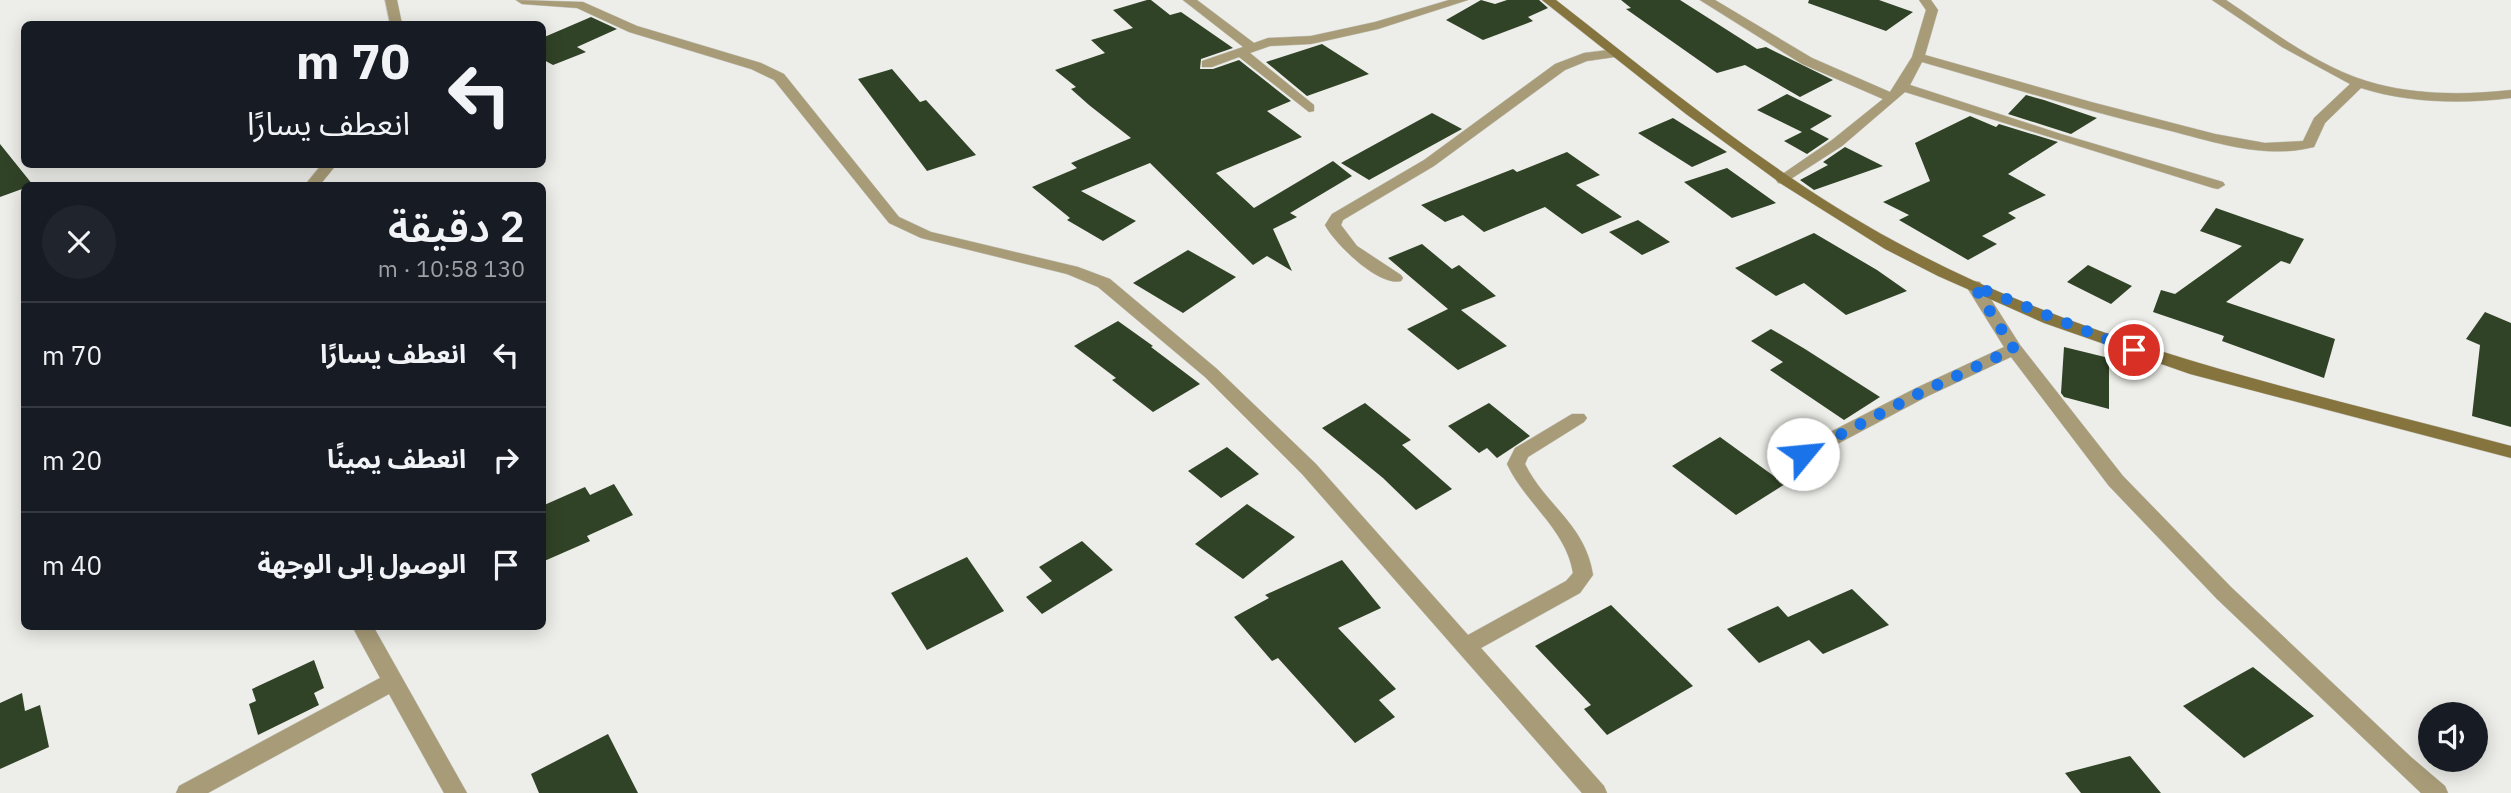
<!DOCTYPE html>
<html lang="ar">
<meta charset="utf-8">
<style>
:root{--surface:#171b24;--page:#20242c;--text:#f1f3f6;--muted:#9ea1a6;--line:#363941}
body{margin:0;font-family:"IBM Plex Sans","Noto Sans Arabic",sans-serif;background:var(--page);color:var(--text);direction:rtl;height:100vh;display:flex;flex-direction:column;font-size:26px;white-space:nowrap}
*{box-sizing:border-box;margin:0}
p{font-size:23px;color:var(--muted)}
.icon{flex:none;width:38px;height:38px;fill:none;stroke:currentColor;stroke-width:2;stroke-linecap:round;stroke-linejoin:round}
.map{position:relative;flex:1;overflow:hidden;direction:ltr}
.details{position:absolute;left:21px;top:182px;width:525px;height:448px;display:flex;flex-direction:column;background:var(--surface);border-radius:10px;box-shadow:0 4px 18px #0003;direction:rtl}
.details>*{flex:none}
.hud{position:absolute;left:21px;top:21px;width:525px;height:147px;border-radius:10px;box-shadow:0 4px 18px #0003;direction:rtl;background:#171b24;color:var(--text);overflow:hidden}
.fabs{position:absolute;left:2418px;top:702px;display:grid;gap:14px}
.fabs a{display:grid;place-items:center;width:70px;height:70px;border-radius:50%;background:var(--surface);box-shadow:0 4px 18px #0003;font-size:35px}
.pin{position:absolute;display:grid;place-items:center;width:60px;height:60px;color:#fff;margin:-30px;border:4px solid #fff;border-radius:50%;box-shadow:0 2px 7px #0007}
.me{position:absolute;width:77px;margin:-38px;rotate:62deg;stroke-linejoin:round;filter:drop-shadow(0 0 5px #0008)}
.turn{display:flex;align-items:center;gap:24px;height:147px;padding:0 21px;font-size:32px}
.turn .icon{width:91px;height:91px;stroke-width:2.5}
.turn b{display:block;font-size:49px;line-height:60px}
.round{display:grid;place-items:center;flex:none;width:74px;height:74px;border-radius:37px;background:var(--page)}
.headline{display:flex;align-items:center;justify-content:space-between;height:119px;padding:0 21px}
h1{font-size:42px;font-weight:600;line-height:52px}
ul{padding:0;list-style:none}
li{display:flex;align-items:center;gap:21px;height:105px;padding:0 21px;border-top:2px solid var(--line)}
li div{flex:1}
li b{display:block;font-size:26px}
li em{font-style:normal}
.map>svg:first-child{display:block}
</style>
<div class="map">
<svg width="2511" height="793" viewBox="0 0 2511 793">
<rect width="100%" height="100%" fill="#edeee9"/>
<path fill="#314327" d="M1147,0H1151L1170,15L1181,12L1233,48L1201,59L1200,69H1213L1239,60L1291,101L1267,111L1302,137L1216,173L1254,208L1333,161L1352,176L1290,213L1297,217L1273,229L1292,271L1267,256L1253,265L1150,163L1081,191L1136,221L1103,241L1067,220L1070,218L1032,187L1077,168L1071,163L1131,138L1089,105L1071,89L1076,87L1055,70L1105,53L1091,40L1133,28L1113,10Z
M1481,0L1495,4L1507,0H1539L1548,8L1528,17L1533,21L1483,40L1446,20Z
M1621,0H1680L1757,49L1766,47L1833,80L1800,97L1745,65L1717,73L1626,9L1631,8Z
M1809,0H1879L1913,12L1886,31L1808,3Z
M591,17L617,29L577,47L586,52L553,65L542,59V38Z
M1322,44L1369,74L1307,96L1266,62Z
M892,69L920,102L926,100L976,155L927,171L858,79Z
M1787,94L1832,116L1810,129L1829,139L1807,154L1784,141L1802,132L1757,110Z
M2026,95L2044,100L2097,118L2071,134L2008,114Z
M1432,113L1462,129L1369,180L1341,163Z
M1970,116L1996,127L1999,124L2058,142L2008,174L2046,195L2008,213L2016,218L1982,236L1997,244L1968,260L1899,220L1909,215L1883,202L1930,181L1915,143Z
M1673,118L1727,152L1692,167L1638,133Z
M0,144L33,185L0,197Z
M1845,147L1883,166L1814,190L1800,180L1828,165L1823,162Z
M1567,152L1600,175L1576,185L1622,217L1582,234L1545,207L1484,232L1463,215L1445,222L1421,205L1513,169L1517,172Z
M1727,168L1776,203L1732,218L1684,182Z
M2216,208L2304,239L2290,264L2281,261L2226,302L2335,339L2324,378L2222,341L2224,336L2153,312L2161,290L2175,294L2242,246L2200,231Z
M1638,220L1670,242L1642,255L1609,232Z
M1814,233L1877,270L1907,291L1846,315L1804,283L1776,296L1735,268Z
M1422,244L1452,269L1459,265L1496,296L1461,310L1507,346L1458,370L1407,329L1448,309L1388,258Z
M1188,250L1236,277L1183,313L1133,283Z
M2088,265L2132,286L2111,304L2067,282Z
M2485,312L2511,323V427L2472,416L2480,345L2466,339Z
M1118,321L1153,346L1151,347L1200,384L1153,412L1112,380L1116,378L1074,346Z
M1771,329L1805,349L1880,397L1844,420L1770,370L1783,362L1751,341Z
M2064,347L2109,358V409L2064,397L2061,393Z
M1365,403L1411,440L1402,445L1452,489L1416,510L1383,478L1322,428Z
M1489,403L1530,436L1497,458L1487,448L1479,453L1448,426Z
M1720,437L1785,484L1736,515L1672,466Z
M1227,447L1259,474L1221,498L1188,471Z
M614,484L633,515L587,536L590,541L542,562V506L585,487L590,495Z
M1247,504L1295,537L1243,579L1195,544Z
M1082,541L1113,570L1042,614L1026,597L1052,581L1039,567Z
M967,557L1004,611L927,650L891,593Z
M1342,560L1381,608L1338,628L1396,689L1379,700L1395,717L1355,743L1278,658L1272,661L1234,617L1269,598L1265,595Z
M1852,589L1889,625L1823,654L1809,640L1759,663L1727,629L1778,606L1788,617Z
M1611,605L1693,686L1607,735L1584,709L1591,705L1535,646Z
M314,660L324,688L314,693L319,705L258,735L249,704L256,701L252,689Z
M2253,667L2314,716L2244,758L2183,706Z
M22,693L25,711L40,705L49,747L0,769V703Z
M608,734L638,793H539L531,774Z
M2130,756L2161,793H2081L2065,773Z"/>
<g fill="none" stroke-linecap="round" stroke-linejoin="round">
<defs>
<path id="street" d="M385,0H397L402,24H390Z
M516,0L583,2L637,26L761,63L784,74L899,217L931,232L1078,267L1110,279L1217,369L1316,464L1468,635L1566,581L1573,573C1566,529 1525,503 1507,464L1515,448L1572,414H1584L1587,418L1584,422L1528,457L1525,464C1546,506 1585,524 1593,575L1580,593L1481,648L1604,786L1607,793H1582L1302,474L1205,377L1098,287L1067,274L921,238L889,223L774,80L751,69L629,32L577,8L522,4Z
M1183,0H1197L1254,43L1268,38L1311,36L1375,22L1449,0H1468L1378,29L1311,44L1270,46L1250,53L1314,105V111L1309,112L1239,57L1212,67H1202V61L1243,47Z
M1700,0H1715L1812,58L1890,92L1912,57L1926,10L1919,0H1931L1938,10L1925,55L2091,102L2215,134L2265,143L2303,141L2314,118L2350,84L2282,47L2212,0H2226C2272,31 2322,70 2377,84C2419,95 2467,95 2511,90V98C2462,104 2408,103 2361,88L2325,123L2314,147C2263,160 2212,141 2163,129C2082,110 2002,85 1922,62L1910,85L2061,134L2223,182L2225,185L2218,189L2213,188L1905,92L1842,146L1783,184L1778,183L1776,180L1778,177L1832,140L1883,99L1802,64Z
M1617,49L1623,53L1622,56L1587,61L1565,70L1434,166L1343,220L1341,225L1357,246L1401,275L1403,278L1401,281C1379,287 1335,244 1325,225L1332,214L1424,160L1555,64L1584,53Z
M322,164H337L319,186H304Z
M1974,281L1980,282L2020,345L2123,476L2231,587L2411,757L2445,786L2448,793H2421L2217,599L2109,486L2011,357L1928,396L1809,459H1797L1794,454L1797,449L1916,388L2004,347L1966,286Z
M352,626H373L467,793H444L389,694L208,793H176L179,786L380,678Z"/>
<path id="secondary" d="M1542,0H1556C1665,85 1774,176 1896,242C2089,347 2301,390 2511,446V458L2190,374L2044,323L1938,276L1885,249L1783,185L1686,114Z"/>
</defs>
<use href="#street" stroke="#c8c9c4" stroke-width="1"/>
<use href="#secondary" stroke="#c8c9c4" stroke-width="1"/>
<use href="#street" fill="#a89c78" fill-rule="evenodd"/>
<use href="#secondary" fill="#86743e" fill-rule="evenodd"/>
</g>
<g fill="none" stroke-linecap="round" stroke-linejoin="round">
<path stroke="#1a73e8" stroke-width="12" stroke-dasharray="0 21.6" d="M1803,454L1922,392L2014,349L1974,286L2134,350"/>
</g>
</svg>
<div class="fabs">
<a><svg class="icon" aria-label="sound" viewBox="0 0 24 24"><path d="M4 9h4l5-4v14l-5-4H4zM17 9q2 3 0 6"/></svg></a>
</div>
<div class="pin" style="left:2134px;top:350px;background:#d93025"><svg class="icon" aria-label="arrive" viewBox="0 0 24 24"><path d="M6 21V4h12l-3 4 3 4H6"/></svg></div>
<svg class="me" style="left:1803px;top:454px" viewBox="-20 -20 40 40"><circle r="19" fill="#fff"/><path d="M0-13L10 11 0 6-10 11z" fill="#1a73e8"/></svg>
<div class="hud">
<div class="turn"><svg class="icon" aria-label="left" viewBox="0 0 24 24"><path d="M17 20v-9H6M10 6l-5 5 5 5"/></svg><div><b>70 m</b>انعطف يسارًا</div></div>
</div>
<section class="details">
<div class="headline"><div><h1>2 دقيقة</h1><p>130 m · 10:58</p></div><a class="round"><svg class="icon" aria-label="close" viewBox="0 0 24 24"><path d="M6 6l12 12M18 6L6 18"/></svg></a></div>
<ul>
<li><svg class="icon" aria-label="left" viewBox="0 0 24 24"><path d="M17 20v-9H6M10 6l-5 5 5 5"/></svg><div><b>انعطف يسارًا</b></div><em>70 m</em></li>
<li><svg class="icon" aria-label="right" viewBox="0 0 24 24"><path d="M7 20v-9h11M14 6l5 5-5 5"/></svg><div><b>انعطف يمينًا</b></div><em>20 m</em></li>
<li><svg class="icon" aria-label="arrive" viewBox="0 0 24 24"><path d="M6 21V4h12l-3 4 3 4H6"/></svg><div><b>الوصول إلى الوجهة</b></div><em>40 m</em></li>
</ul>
</section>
</div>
